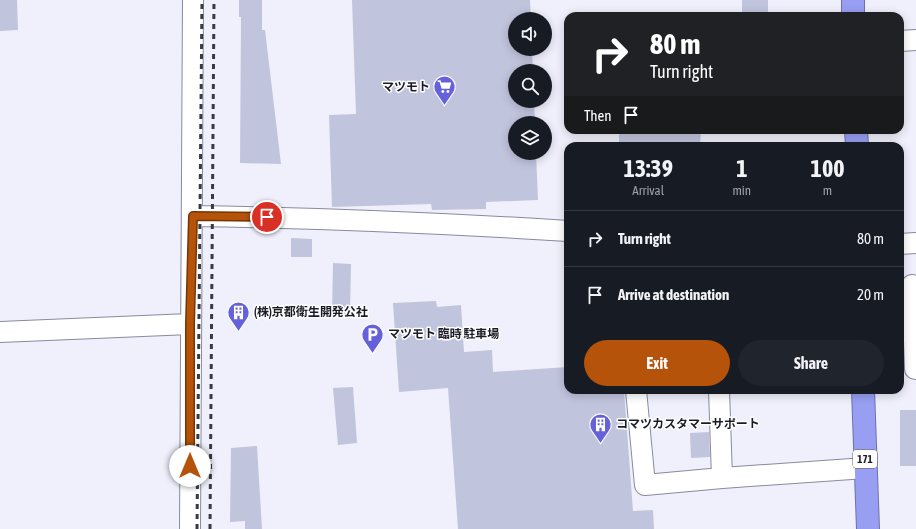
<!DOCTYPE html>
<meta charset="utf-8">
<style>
:root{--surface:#171b24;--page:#20242c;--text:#f1f3f6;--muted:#9ea1a6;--line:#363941;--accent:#b45309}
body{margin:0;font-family:"Asap Condensed","Noto Sans JP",sans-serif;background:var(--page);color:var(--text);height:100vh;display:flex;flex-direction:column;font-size:15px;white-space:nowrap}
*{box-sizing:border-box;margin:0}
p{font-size:13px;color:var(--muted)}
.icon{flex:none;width:22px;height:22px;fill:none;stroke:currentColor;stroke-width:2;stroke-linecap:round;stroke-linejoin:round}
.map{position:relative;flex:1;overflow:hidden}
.sheet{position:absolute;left:564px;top:142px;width:340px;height:252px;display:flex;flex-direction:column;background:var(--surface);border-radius:12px;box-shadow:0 2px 10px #0003}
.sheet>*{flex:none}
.top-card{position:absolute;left:564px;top:12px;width:340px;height:122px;border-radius:12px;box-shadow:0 2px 10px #0003;background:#202124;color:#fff;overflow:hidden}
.tools{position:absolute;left:508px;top:12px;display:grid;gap:8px}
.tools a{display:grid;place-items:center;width:44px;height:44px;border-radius:50%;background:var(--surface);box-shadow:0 2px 10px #0003;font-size:20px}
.pin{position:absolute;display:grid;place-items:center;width:34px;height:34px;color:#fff;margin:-17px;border:2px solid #fff;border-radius:50%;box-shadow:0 1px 4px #0007}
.me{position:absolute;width:44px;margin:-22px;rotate:0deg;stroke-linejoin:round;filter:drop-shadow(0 0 3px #0008)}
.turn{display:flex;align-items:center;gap:14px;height:84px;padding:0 20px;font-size:18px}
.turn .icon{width:52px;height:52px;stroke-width:2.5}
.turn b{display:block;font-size:28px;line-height:34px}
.then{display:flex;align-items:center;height:38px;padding:0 20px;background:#0003;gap:8px;font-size:15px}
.eta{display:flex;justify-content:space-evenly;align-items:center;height:68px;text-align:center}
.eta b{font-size:24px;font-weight:700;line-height:28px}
.cta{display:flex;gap:8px;margin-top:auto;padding:8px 20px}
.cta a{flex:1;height:46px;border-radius:24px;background:var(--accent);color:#fff;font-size:16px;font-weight:700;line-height:46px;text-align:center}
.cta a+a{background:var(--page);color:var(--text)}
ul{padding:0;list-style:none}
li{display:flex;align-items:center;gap:12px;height:56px;padding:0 20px;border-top:1px solid var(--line)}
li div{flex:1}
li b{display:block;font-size:15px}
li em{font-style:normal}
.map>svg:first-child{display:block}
</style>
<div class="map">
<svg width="916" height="529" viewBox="0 0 916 529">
<rect width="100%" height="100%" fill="#eff0fb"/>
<path fill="#c1c4dd" d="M0,0H17L18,30L0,31Z
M239,0H262V30H265L281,164L240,163L241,17H239Z
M352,0H530L531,19H515V49H532L533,71H515V101H534L535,123H515V153H536L538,200L486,202V209L432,210L431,204L332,207L329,115L356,114Z
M742,0H768V16H742Z
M619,130H701L700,146H619Z
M291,238L312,239V257H291Z
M333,263L351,264L350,314H332Z
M436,301L437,307L461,305L464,352L492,350L493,372L568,367V390H624L633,511L653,510L654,529H458L448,388L399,392L393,303Z
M353,387L357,443L338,445L333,388Z
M900,410H916V466H900Z
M709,432L710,457L691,458L690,433Z
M257,446L262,529H245V521L230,522L231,448Z"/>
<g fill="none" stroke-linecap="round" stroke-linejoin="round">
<defs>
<path id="minor" d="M900,41L916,40
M193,216C318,218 443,223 568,231
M900,244L916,243
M912,285L915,369
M0,332L190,324
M636,390L645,485L722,478
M719,390L722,478L866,468
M190,529L193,0"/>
<path id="highway" d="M853,0V16
M856,130L857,146
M863,390L868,529"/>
</defs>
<use href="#minor" stroke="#878aa1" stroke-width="22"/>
<use href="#highway" stroke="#6c71ab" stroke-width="24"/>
<use href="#minor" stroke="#fff" stroke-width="20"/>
<use href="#highway" stroke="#989ff3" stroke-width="22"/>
<path stroke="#383942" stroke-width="3" stroke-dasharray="5 5" stroke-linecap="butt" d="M197,529L202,0
M210,529L214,0"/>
</g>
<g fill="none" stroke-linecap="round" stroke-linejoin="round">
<defs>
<path id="route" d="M190,466V324L193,216L267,217"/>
</defs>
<use href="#route" stroke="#753606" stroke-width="10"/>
<use href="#route" stroke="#b45309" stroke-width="7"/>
</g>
<defs>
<symbol id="supermarket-pin" viewBox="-11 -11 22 30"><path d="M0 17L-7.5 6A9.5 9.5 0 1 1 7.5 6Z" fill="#6461da" stroke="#fefefe"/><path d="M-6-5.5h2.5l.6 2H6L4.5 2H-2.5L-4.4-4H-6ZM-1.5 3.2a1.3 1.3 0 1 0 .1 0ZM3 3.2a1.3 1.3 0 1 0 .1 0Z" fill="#fff"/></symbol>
<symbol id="building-pin" viewBox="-11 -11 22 30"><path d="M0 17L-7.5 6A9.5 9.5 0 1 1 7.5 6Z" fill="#6461da" stroke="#fefefe"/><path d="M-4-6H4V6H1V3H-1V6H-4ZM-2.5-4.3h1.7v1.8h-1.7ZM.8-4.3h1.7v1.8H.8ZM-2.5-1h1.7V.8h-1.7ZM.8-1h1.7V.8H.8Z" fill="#fff"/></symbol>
<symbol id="parking-pin" viewBox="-11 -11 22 30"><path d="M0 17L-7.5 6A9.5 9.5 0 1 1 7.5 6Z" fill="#6461da" stroke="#fefefe"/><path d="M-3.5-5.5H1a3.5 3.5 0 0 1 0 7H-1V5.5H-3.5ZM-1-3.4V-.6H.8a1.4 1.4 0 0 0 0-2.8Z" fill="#fff"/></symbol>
</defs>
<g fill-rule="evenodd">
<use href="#supermarket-pin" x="432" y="74" width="25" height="34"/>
<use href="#building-pin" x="226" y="300" width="25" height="34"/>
<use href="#parking-pin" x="360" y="322" width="25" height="34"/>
<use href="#building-pin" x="588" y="412" width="25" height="34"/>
</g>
<g text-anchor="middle" stroke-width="3" stroke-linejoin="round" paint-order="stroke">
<rect fill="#fefefe" stroke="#5f6066" stroke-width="1" x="853" y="450" width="24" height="18" rx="3"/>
<g font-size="11" font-weight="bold" fill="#1b1c25">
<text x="865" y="463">171</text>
</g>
<g font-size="12" font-weight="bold" fill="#1b1c25" stroke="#fefefe" text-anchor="start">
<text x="430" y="91" text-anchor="end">マツモト</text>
<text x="254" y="316">(株)京都衛生開発公社</text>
<text x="388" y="338">マツモト 臨時 駐車場</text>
<text x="616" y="428">コマツカスタマーサポート</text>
</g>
</g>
</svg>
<div class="tools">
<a><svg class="icon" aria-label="sound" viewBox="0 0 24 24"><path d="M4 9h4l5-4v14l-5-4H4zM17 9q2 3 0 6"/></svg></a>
<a><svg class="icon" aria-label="search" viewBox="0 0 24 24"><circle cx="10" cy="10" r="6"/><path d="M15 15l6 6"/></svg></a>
<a><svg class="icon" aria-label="layers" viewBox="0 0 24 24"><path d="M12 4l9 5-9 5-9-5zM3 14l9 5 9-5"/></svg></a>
</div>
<div class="pin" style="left:267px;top:217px;background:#d93025"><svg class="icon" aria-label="arrive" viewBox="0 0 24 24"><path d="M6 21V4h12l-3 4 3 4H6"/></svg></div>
<svg class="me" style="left:190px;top:466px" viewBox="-20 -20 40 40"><circle r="19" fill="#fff"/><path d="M0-13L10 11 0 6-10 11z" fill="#b45309"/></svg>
<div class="top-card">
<div class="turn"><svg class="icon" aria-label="right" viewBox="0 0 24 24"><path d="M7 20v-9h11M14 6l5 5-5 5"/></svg><div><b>80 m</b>Turn right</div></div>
<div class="then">Then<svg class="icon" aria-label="arrive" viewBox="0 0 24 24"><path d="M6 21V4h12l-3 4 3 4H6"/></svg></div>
</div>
<section class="sheet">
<div class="eta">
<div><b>13:39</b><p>Arrival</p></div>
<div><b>1</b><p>min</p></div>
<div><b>100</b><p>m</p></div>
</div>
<ul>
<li><svg class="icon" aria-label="right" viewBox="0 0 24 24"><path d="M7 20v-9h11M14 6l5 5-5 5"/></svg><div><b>Turn right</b></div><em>80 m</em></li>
<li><svg class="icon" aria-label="arrive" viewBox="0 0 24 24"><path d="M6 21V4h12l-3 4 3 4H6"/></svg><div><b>Arrive at destination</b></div><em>20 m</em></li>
</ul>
<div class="cta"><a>Exit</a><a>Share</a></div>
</section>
</div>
